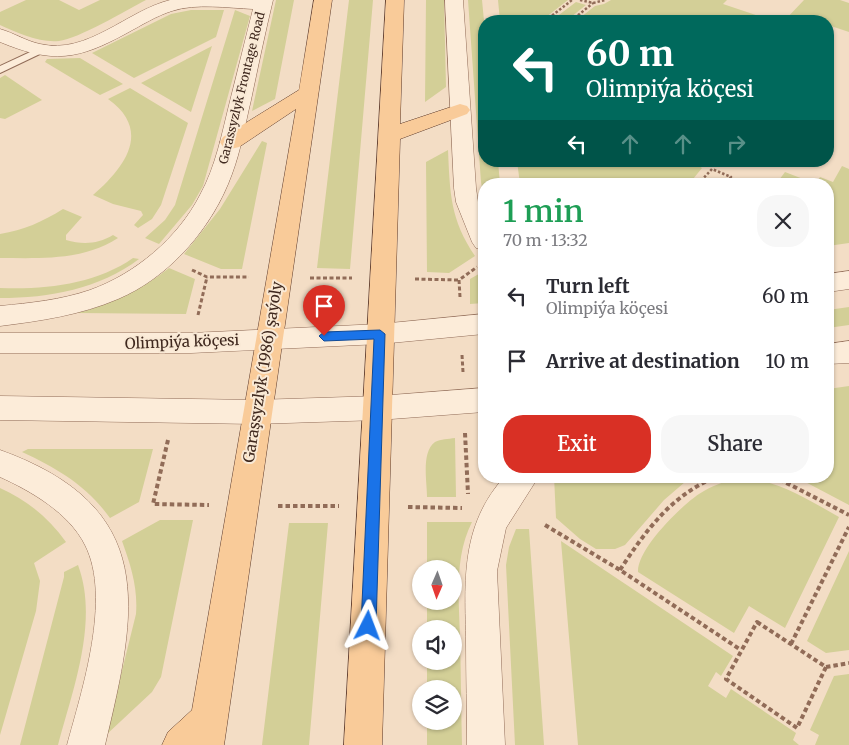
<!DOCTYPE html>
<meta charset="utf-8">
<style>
:root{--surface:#fff;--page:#f7f7f7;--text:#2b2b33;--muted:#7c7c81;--accent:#d93025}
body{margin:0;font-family:Merriweather,serif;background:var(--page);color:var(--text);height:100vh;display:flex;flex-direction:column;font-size:19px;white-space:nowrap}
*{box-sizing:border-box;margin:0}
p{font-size:16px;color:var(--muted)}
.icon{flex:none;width:28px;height:28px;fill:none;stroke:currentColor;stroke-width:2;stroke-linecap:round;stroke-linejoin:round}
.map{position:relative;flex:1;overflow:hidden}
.side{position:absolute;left:478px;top:178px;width:356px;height:305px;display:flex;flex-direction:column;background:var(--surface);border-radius:20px;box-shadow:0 1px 4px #0004}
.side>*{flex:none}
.banner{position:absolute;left:478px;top:15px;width:356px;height:152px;border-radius:20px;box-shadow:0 1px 4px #0004;background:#00695c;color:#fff;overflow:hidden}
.needle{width:32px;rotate:182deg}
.tools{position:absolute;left:412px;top:560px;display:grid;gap:10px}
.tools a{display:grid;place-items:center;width:50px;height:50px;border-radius:50%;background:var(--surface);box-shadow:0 1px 4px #0004;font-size:25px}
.pin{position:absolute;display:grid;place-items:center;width:42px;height:42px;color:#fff;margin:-51px -21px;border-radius:50% 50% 50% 0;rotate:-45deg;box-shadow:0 0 5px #0007}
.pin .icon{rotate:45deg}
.me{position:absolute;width:55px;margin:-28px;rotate:3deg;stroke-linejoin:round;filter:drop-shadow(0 0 4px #0008)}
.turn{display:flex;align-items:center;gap:18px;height:105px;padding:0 25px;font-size:22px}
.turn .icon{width:65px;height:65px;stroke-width:2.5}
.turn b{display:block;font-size:35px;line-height:42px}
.lanes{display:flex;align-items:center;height:48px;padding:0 25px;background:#0003;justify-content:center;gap:25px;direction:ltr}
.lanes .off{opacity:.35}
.round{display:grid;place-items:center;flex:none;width:52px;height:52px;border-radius:20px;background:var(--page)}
.summary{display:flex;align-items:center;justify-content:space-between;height:85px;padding:0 25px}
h1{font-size:30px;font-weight:600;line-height:38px;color:#1e9e55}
.button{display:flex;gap:10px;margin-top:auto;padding:10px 25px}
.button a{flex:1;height:58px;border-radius:20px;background:var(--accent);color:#fff;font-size:20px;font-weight:600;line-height:58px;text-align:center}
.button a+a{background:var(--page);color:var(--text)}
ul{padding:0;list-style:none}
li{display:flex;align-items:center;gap:15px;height:65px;padding:0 25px}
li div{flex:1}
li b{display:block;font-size:19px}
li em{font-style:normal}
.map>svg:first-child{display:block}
</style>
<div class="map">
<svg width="849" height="745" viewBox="0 0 849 745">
<rect width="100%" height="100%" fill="#f3ddc5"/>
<path fill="#d3cf97" d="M26,0H59L79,10L100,0H146C127,10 78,39 59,41C40,43 17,33 0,25V12Z
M276,0H294L275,99L252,111Z
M349,0H373L350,269L317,268Z
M426,0H444L446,87L425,102Z
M468,0H482L484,21V161H498L500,184H484V200L481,182Z
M498,0H568L541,21H500Z
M611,0H727L723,4L774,21H728L716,17L711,21H576L595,6L604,4Z
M804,0H840L849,3V32L828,25V21H784Z
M576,2L586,5L566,21H551Z
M191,10H224L216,37L134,78L92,53L171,14Z
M235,10L250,16L203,186L192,205L159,244L145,238L165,220L175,205Z
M212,46L191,112L141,83Z
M80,58L123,84L100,95L45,62L47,59Z
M5,75L42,100L5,119L0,118V78Z
M130,88L188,123L161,205L152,219L138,228L134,225L143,215L141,211L113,204L93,195C124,168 153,131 108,99Z
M262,141L267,143L242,269H221L184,254L220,209Z
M448,150C450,193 450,219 475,256L449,273L427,272L426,162Z
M517,161H690L702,168L689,184H520Z
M842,166L849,169V243L828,246V184H776L785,172L816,184L820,177L833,182Z
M63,209L82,217L66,235V240C83,245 98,244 113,235L118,238C82,261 41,258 0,258V234C24,230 42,222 63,209Z
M133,258L139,259C99,289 50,298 0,298V288C45,290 96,284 133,258Z
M169,268L195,279L186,314L77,313C112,304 141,290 169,268Z
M484,271V303L470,304V279Z
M849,307V325L828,328V310Z
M849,386V505L794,476H828V389Z
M455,438L456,497H427C427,482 421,452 435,442C441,439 448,439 455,438Z
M28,449H153L139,502L110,518C87,486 57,468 22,452Z
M692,476L664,500L625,545L615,549H596L580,539L556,518L554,476Z
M739,478C776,479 807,499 839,517L785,628L749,606L734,633L638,572C637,549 681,506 699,494C711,486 725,481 739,478Z
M0,488C27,500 49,518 66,542L34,563L40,581L36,611L0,735Z
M160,520H193L161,677L152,692L106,735L136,614C138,588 131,566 122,541Z
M427,522H472C454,557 459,600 460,638C461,674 461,709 462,745H427V721H454V689H427V661H454V629H427V601H454V569H427Z
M289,523H328L309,745H262Z
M516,529H529L544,745H515L506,565L509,547Z
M561,541L733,656L721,676L716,672L708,686L726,698L731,689L796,733L793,740L799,745H578Z
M849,551V650L826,653L807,641Z
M78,565C99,621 73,689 58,745H20L64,577V572Z
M849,674V745H815L819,735L810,730L834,676Z"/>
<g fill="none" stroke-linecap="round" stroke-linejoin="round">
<defs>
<path id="service" d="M41,47L46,50L44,52L0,73V66Z"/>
<path id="minor" d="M170,0H273C265,33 258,67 251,100C245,125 241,150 232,174C213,227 170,277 118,299C81,315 40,321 0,326V306C30,303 61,300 90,290C135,274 178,238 200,195C216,166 222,133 230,101C238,70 245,40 253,9C228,8 196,3 172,11C156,16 142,25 127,33C78,60 53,64 0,42V29C14,33 26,41 40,44C88,55 126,11 170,0Z
M445,0H463L476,188L478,202L484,214V250L476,248L472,242L456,202L454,188Z
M849,271V289L828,292V274Z
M484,314V334L380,344L191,353H0V333H191L380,324Z
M849,341V363L828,364V344Z
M484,388V412L378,420L256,424L0,420V396L256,400L378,396Z
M0,450C159,507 138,608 105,745H67C82,690 112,598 85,545C69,513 31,491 0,477Z
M505,476H539L506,528L497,571L505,745H467C467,711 466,676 466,642C465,580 460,526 505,476Z"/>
<path id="primary" d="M314,0H332L224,745H162L168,732L192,710L296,109L239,147L231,149L223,147L220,142L223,137L299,90Z
M386,0H404L400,124L460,104L467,106L470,110L467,114L400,139L382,745H344Z"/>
</defs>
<use href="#service" stroke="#916c58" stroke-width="2"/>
<use href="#minor" stroke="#916c58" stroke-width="1"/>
<use href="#primary" stroke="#5e3b2c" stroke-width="1"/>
<path stroke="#916c58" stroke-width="2.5" stroke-dasharray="2.5 2" stroke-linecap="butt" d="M580,0L593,3L605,0
M545,21L572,0
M571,21L593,3
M698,184L712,169L731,177L725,184"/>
<path stroke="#916c58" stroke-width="3" stroke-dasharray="4 2.5" stroke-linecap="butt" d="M192,270L207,277H249
M310,278H352
M415,279L459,280
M460,297L459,280L477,267
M198,315L207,277
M462,355L463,372"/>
<path stroke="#916c58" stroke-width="4" stroke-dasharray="4.5 3" stroke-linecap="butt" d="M465,433L468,494
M168,440L153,504L209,505
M773,476L849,515
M278,506H339
M408,507L462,508
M545,525L620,570L741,650
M620,570C646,530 673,493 719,476
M757,622L826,667L797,728L726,679Z
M791,644L849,527
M826,667L849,663"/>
<use href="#service" fill="#fcecd9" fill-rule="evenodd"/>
<use href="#minor" fill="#fcecd9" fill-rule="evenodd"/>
<use href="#primary" fill="#f9cb99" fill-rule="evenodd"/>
</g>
<path fill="#1a73e8" stroke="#114b97" d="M380,330L385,334L376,626L374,631L368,633L363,631L361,626L374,339L324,341L319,336L324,332Z"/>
<g text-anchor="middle" stroke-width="4" stroke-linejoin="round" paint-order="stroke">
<g font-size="12" fill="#3f281e" stroke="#f9e9d5">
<text transform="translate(242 88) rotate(-76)" y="4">Garassyzlyk Frontage Road</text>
</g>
<g font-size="15" fill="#3f281e" stroke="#f9e9d5">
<text transform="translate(182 342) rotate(-2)" y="5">Olimpiýa köçesi</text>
<text transform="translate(263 372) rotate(-81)" y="5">Garaşsyzlyk (1986) şaýoly</text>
</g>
</g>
</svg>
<div class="tools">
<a><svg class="needle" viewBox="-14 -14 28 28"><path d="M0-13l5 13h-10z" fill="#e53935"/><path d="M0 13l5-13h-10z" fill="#7c7c81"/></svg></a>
<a><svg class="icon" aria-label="sound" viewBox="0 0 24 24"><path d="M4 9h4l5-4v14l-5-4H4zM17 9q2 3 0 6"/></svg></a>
<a><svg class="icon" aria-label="layers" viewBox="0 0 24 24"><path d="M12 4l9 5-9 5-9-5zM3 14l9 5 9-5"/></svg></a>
</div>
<div class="pin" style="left:324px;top:336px;background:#d93025"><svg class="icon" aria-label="arrive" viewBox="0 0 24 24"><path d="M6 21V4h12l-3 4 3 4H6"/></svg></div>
<svg class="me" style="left:368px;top:626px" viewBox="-20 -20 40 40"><path d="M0-17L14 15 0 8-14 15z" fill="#1a73e8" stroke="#fff" stroke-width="4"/></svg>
<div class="banner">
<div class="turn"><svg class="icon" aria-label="left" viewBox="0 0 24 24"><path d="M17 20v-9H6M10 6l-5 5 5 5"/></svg><div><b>60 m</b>Olimpiýa köçesi</div></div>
<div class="lanes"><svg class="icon" aria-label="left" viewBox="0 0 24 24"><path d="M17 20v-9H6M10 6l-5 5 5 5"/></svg><svg class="icon off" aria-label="ahead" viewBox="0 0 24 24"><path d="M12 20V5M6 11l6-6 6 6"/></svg><svg class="icon off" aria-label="ahead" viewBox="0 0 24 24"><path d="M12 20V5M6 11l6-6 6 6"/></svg><svg class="icon off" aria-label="right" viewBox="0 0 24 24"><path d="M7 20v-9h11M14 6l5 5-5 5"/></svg></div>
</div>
<section class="side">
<div class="summary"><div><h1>1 min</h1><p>70 m · 13:32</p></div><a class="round"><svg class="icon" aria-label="close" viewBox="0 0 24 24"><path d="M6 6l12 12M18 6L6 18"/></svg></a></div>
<ul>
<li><svg class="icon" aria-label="left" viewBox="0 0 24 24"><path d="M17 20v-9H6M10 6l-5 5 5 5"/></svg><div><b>Turn left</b><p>Olimpiýa köçesi</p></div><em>60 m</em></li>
<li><svg class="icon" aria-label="arrive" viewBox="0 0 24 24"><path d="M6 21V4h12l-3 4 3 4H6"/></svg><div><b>Arrive at destination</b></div><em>10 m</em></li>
</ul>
<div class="button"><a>Exit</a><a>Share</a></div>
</section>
</div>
